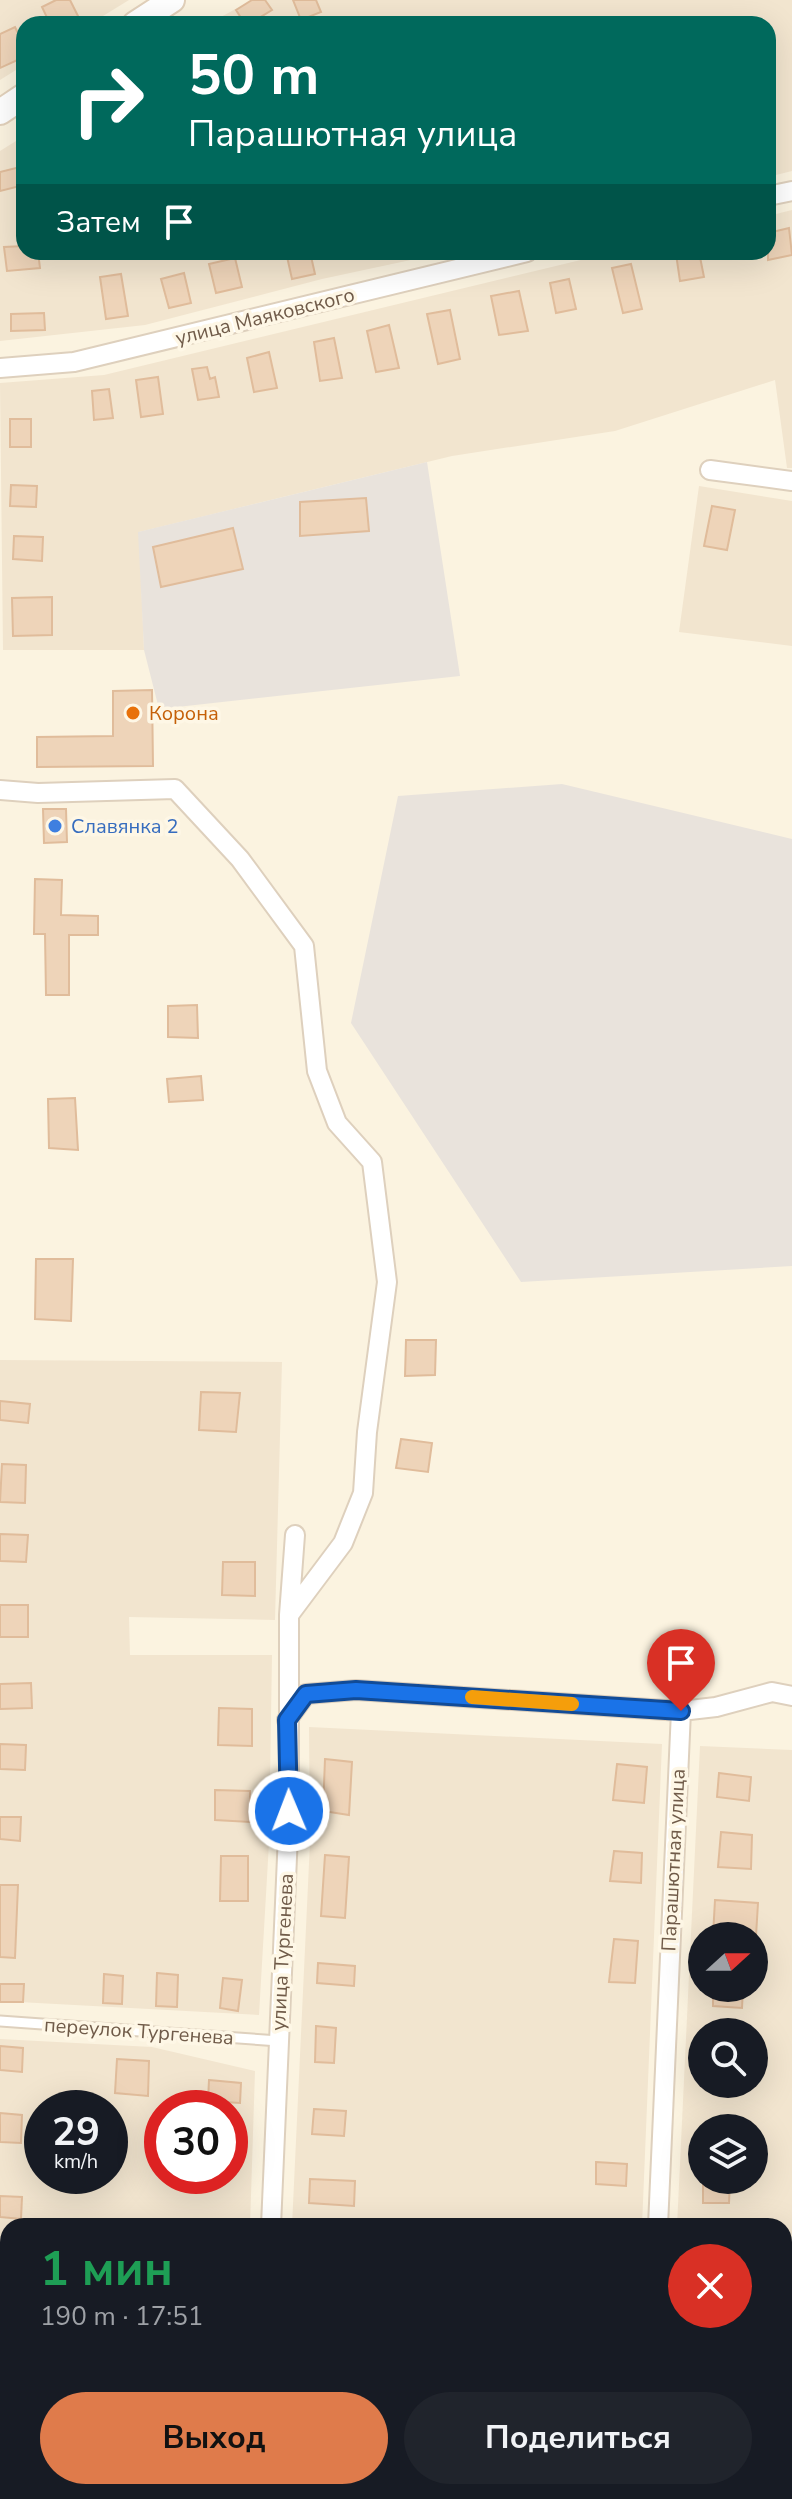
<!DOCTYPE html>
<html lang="ru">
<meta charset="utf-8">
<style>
:root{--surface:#171b24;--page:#20242c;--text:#f1f3f6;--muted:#9ea1a6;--accent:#df7b4b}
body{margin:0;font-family:"Nunito Sans",sans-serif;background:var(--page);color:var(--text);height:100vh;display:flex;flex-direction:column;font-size:30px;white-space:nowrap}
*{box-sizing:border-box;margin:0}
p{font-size:26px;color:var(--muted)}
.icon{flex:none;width:44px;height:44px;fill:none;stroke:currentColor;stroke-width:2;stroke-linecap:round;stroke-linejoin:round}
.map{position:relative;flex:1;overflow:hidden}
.panel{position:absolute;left:0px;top:2218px;width:792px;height:282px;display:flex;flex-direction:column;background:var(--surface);border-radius:24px 24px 0 0;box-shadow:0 8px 32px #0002}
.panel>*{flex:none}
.hud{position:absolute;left:16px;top:16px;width:760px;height:244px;border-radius:24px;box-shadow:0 8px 32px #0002;background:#00695c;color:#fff;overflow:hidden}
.needle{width:52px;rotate:69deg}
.fabs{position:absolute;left:688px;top:1922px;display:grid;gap:16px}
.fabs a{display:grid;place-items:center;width:80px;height:80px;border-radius:50%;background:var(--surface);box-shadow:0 8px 32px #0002;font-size:40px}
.speed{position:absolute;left:24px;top:2090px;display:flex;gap:16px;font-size:40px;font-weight:700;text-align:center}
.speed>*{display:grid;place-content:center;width:104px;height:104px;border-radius:50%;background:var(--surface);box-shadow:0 8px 32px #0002;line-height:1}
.speed small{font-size:20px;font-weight:400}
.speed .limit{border:12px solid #d22;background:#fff;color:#111}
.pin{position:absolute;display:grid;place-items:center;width:68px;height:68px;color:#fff;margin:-82px -34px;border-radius:50% 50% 50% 0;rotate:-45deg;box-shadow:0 0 8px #0007}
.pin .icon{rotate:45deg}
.me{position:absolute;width:88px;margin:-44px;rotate:359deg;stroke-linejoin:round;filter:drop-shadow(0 0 6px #0008)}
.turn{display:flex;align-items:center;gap:28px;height:168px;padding:0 40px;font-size:36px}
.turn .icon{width:104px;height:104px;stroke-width:2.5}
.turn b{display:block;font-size:56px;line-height:68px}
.then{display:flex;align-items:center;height:76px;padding:0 40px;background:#0003;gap:16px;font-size:30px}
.round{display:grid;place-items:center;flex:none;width:84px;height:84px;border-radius:42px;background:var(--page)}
.head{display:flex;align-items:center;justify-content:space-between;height:136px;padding:0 40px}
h1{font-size:48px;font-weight:700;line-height:60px;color:#1e9e55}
.cta{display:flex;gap:16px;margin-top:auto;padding:16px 40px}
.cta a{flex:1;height:92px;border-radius:48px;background:var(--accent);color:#111;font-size:32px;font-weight:700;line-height:92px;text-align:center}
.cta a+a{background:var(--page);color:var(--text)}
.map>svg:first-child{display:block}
</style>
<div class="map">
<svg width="792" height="2499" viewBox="0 0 792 2499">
<rect width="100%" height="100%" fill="#fbf3e0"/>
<path fill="#f2e5cf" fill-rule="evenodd" d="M0,0H129L90,24H24V65L0,80Z
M252,0H792V171L768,177V24H208Z
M24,136V252H448L322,279L145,325L0,341V151Z
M792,210V468H787L775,380L615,431L452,456L139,532L144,650H3L0,383L104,375L614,252H768V216Z
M699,486L792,501V646L679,632Z
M0,1360L282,1362L275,1620L129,1617L130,1655H272L269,1843L259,2015L0,2001Z
M309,1727L662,1744L642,2226H292L310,1842Z
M700,1746L792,1750V2499H667V2492H784V2226H677ZM702,1936H754V1988H702ZM702,2032H754V2084H702ZM702,2128H754V2180H702Z
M0,2039L152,2047L255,2071L250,2226H8V2492H240L239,2499H0ZM42,2108H110V2176H42ZM162,2108H230V2176H162Z
M281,2492H629V2499H281Z"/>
<path fill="#e9e3dc" d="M427,462L460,676L159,709L144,650L138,532Z
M562,784L792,839V1266L521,1282L351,1023L398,796Z"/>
<path fill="#eed4b9" stroke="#e0bc9b" stroke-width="2" d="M56,0H70L82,24H50L42,7Z
M252,0H265L272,10L249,24H245L236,10Z
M293,0H316L321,12L301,20Z
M15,27L24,46V57L0,68V34Z
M24,166V185L0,191V172Z
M789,228L792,255L768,260V233Z
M24,246V252H38L40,268L7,271L4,247Z
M286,252H310L315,274L292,279Z
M687,252H699L704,277L680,281L676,254Z
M235,258L242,287L216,293L209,264Z
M631,264L642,309L623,313L612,268Z
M184,273L191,303L169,308L161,279Z
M121,274L128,316L106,319L100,277Z
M569,279L576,309L556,313L550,283Z
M519,291L528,331L499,335L491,296Z
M450,310L460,359L438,364L427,314Z
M44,313L45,330L11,331V314Z
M389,325L399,368L376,372L367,331Z
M334,338L342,378L320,381L314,342Z
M269,352L277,388L254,392L247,358Z
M207,367L210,379L215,377L219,397L198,400L192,369Z
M158,377L163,414L141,417L136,380Z
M109,389L113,418L94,420L92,391Z
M10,419H31V447H10Z
M11,485L37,486L36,507L10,506Z
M366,498L369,531L300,536V502Z
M712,506L735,510L727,550L704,546Z
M233,528L243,569L161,587L153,547Z
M14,536L43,537L42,561L13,559Z
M52,597V635L13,636L12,598Z
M152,690L153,766L37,767V737L113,736V691Z
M43,809H66L67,842L44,843Z
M35,879L62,880L61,915L98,916V935H69V995H46L45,934H34Z
M197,1005L198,1038L168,1037V1006Z
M201,1076L203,1100L169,1102L167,1079Z
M75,1098L78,1150L49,1148L48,1099Z
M36,1259H73L71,1321L35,1319Z
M406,1340H436L435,1375L405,1376Z
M201,1392L240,1393L236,1432L199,1430Z
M0,1401L30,1404L28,1423L0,1420Z
M401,1439L432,1443L428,1472L396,1468Z
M2,1464L26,1465L25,1503L0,1502Z
M0,1534L28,1535L26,1562L0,1561Z
M223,1562H255V1596L222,1595Z
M0,1605H28V1637H0Z
M31,1683L32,1708L0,1709V1684Z
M219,1708L252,1709V1746L218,1745Z
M0,1744L26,1745L25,1770L0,1769Z
M325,1759L352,1762L349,1815L323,1811Z
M617,1764L647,1767L644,1803L613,1800Z
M719,1773L751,1777L749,1801L717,1797Z
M215,1790L250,1791V1822L215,1820Z
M0,1817H21L20,1841L0,1839Z
M721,1832L752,1835L751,1869L718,1867Z
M614,1851L642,1853L641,1883L610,1881Z
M325,1855L349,1857L345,1918L321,1916Z
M221,1856H248V1901H220Z
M0,1885H18L15,1958L0,1957Z
M715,1900L758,1903L756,1936H713Z
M614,1939L638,1941L635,1983L609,1982Z
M318,1963L355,1966L354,1986L317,1983Z
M157,1973L178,1975L177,2007L156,2006Z
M104,1974L123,1976L122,2004L103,2003Z
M223,1978L242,1980L238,2011L220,2008Z
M0,1984H24L23,2002H0Z
M713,1988H743L742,2008L713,2006Z
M316,2026L336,2028L334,2063L315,2062Z
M0,2046L23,2048L22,2072L0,2070Z
M117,2059L149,2061L148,2096L115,2093Z
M209,2080L241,2083L240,2103L208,2101Z
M314,2109L346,2111L344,2136L312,2134Z
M0,2113L22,2115L21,2143L0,2142Z
M596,2162L627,2164L626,2186L596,2184Z
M310,2179L355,2181L354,2206L309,2203Z
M703,2180H730L729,2203H703Z
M0,2196L22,2197L21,2219L0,2217Z"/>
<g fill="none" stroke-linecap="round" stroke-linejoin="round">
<defs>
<path id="service" d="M0,2021L279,2041"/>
<path id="minor" d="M768,196L792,191
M0,368L74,362L527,252
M710,470L792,481
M0,790L38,793L175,789L240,859L304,946L317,1071L337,1123L372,1162L387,1282L367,1432L363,1493L343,1543L289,1615
M681,1711L716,1707L772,1692L792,1696
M287,1720L306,1694L356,1690L681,1711L658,2226
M271,2226L289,1811V1615L295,1535
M261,2499V2492
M648,2499V2492"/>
<path id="secondary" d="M135,24L172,0
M0,112L24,96"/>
</defs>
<use href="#service" stroke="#ded0bd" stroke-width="13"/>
<use href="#minor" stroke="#ded0bd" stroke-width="22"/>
<use href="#secondary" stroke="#e2d1bb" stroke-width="28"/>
<use href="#service" stroke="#fff" stroke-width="9"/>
<use href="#minor" stroke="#fff" stroke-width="18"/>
<use href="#secondary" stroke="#fff" stroke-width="24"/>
</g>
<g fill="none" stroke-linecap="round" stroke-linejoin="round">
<defs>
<path id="route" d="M289,1811L287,1720L306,1694L356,1690L681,1711"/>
</defs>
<use href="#route" stroke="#114b97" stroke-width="20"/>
<use href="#route" stroke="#1a73e8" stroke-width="14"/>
<path stroke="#f59e0b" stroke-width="14" d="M472,1697L572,1704"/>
</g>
<circle fill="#e8710a" stroke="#fef7e6" stroke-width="3" cx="133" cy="713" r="8"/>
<circle fill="#3f7fe0" stroke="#fef7e6" stroke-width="3" cx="55" cy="826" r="8"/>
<g text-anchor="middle" stroke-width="7" stroke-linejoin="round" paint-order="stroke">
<g font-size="20" fill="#705b49" stroke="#fef7e6">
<text transform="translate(265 316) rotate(-14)" y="7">улица Маяковского</text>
<text transform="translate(673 1860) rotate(-87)" y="7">Парашютная улица</text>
<text transform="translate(282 1952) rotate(-87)" y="7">улица Тургенева</text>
<text transform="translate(139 2031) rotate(4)" y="7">переулок Тургенева</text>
</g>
<g font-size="20" fill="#c56008" stroke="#fef7e6" text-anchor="start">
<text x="149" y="720">Корона</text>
</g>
<g font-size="20" fill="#366cbe" stroke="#fef7e6" text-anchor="start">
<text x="71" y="833">Славянка 2</text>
</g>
</g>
</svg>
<div class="fabs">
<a><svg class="needle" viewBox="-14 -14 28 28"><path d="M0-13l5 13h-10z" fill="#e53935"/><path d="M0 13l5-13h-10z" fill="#9ea1a6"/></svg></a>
<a><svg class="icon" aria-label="search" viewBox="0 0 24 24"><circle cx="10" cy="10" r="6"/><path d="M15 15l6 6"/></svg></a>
<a><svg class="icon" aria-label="layers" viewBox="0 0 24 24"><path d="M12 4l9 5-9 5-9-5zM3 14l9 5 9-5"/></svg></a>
</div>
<div class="speed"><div>29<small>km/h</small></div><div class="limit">30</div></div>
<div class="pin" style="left:681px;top:1711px;background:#d93025"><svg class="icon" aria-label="arrive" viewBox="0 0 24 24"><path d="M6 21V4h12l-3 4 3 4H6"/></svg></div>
<svg class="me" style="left:289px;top:1811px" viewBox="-20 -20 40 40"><circle r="17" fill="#1a73e8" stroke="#fff" stroke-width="3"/><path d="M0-11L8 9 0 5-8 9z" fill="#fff"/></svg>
<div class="hud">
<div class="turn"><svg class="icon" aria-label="right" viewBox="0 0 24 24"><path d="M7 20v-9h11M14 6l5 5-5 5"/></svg><div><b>50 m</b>Парашютная улица</div></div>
<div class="then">Затем<svg class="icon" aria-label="arrive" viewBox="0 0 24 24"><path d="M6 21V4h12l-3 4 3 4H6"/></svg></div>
</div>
<section class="panel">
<div class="head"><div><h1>1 мин</h1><p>190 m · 17:51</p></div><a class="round" style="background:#d93025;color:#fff"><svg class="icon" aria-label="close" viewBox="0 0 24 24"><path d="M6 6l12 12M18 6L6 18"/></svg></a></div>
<div class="cta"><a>Выход</a><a>Поделиться</a></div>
</section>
</div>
